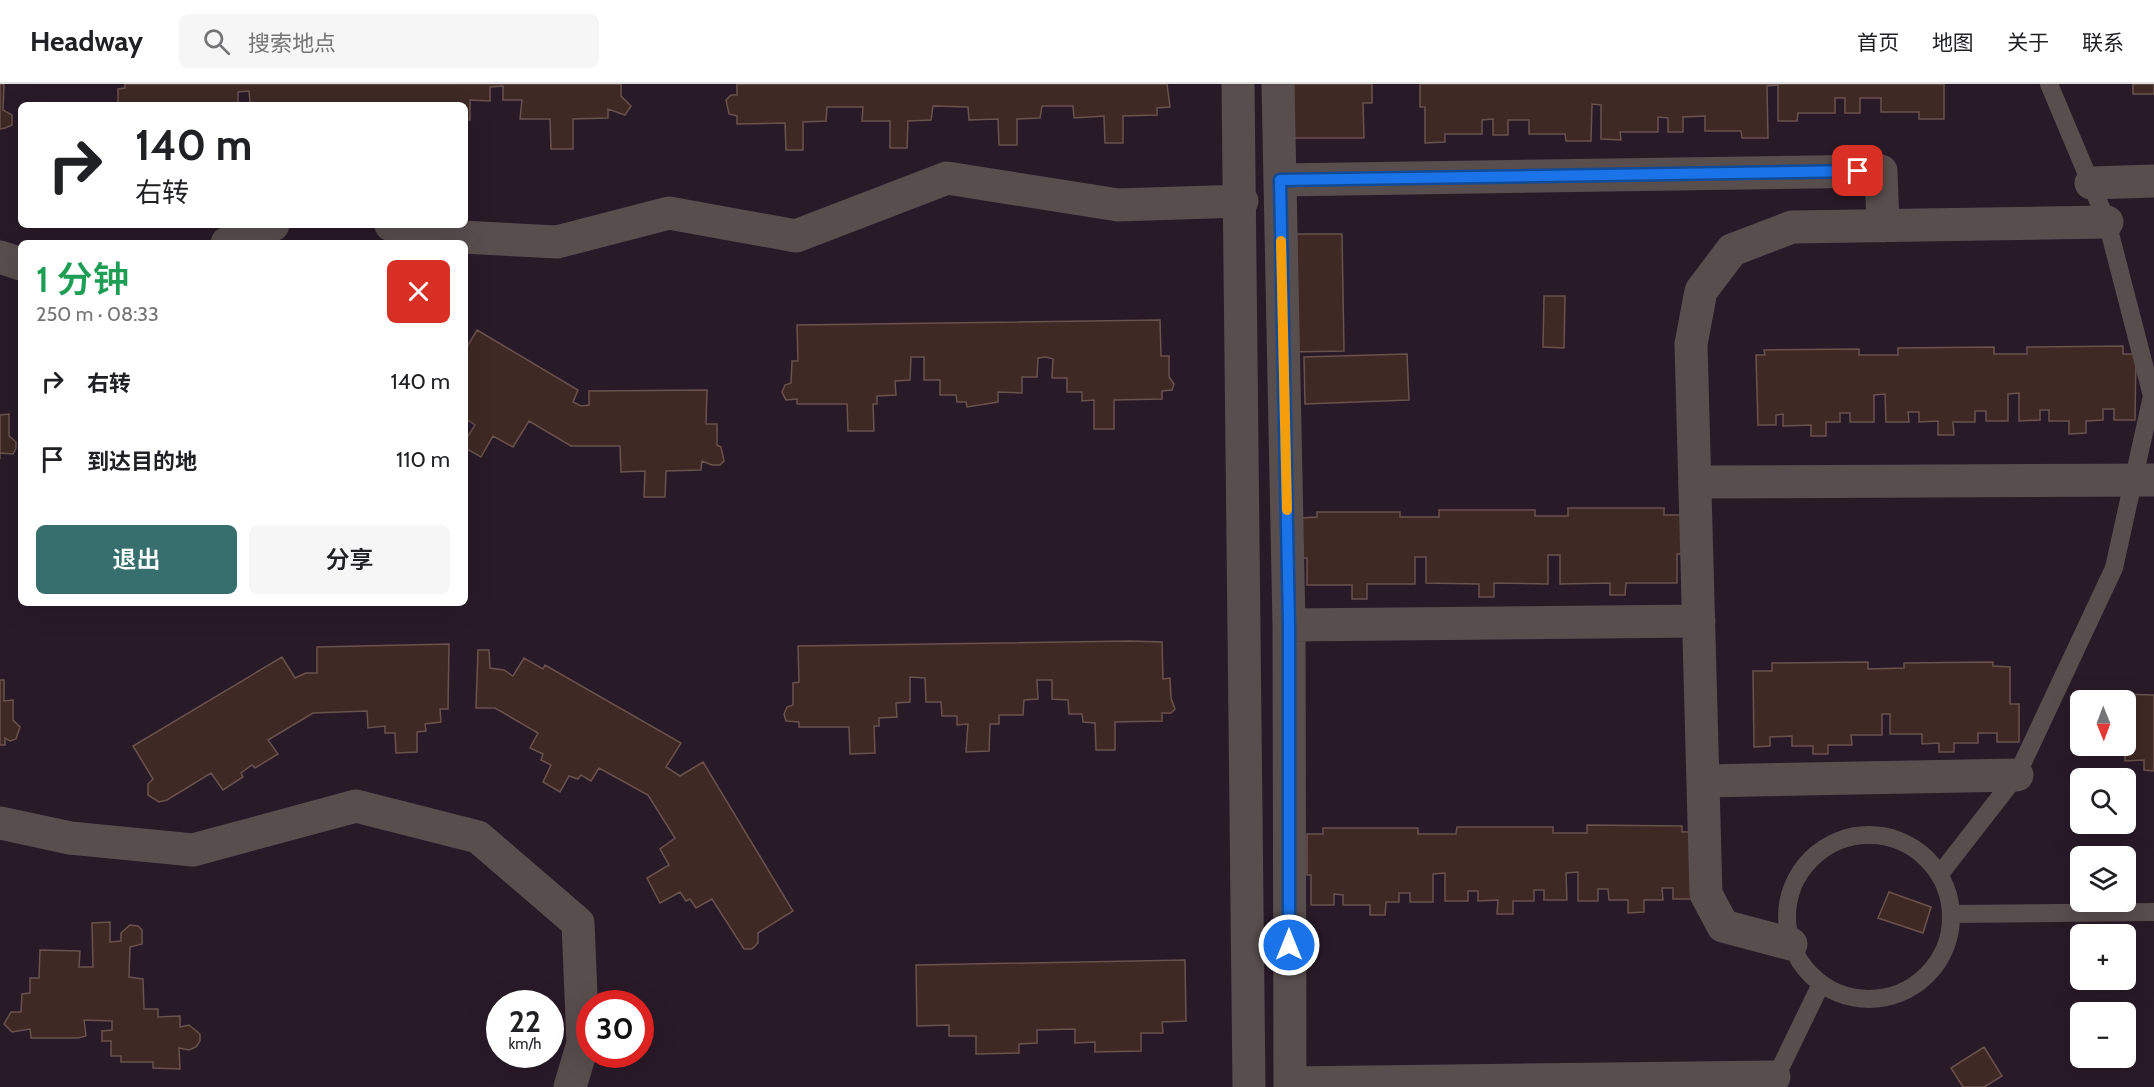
<!DOCTYPE html>
<html lang="zh">
<meta charset="utf-8">
<style>
:root{--surface:#fff;--page:#f6f6f6;--text:#202124;--muted:#757577;--line:#e0e0e0;--accent:#376e6e}
body{margin:0;font-family:Cabin,"Noto Sans SC",sans-serif;background:var(--page);color:var(--text);height:100vh;display:flex;flex-direction:column;font-size:22px;white-space:nowrap}
*{box-sizing:border-box;margin:0}
p{font-size:20px;color:var(--muted)}
.icon{flex:none;width:33px;height:33px;fill:none;stroke:currentColor;stroke-width:2;stroke-linecap:round;stroke-linejoin:round}
.map{position:relative;flex:1;overflow:hidden}
.panel{position:absolute;left:18px;top:156px;width:450px;height:366px;display:flex;flex-direction:column;background:var(--surface);border-radius:9px;box-shadow:0 6px 24px #0002}
.panel>*{flex:none}
.top-card{position:absolute;left:18px;top:18px;width:450px;height:126px;border-radius:9px;box-shadow:0 6px 24px #0002;background:#fff;color:var(--text);overflow:hidden}
.needle{width:39px;rotate:179deg}
.controls{position:absolute;left:2070px;top:606px;display:grid;gap:12px}
.controls a{display:grid;place-items:center;width:66px;height:66px;border-radius:9px;background:var(--surface);box-shadow:0 6px 24px #0002;font-size:30px}
.speed{position:absolute;left:486px;top:906px;display:flex;gap:12px;font-size:30px;font-weight:700;text-align:center}
.speed>*{display:grid;place-content:center;width:78px;height:78px;border-radius:50%;background:var(--surface);box-shadow:0 6px 24px #0002;line-height:1}
.speed small{font-size:15px;font-weight:400}
.speed .limit{border:9px solid #d22;background:#fff;color:#111}
.pin{position:absolute;display:grid;place-items:center;width:51px;height:51px;color:#fff;margin:-26px;border-radius:12px;box-shadow:0 3px 9px #0006}
.me{position:absolute;width:66px;margin:-33px;rotate:0deg;stroke-linejoin:round;filter:drop-shadow(0 0 4px #0008)}
.turn{display:flex;align-items:center;gap:21px;height:126px;padding:0 18px;font-size:27px}
.turn .icon{width:78px;height:78px;stroke-width:2.5}
.turn b{display:block;font-size:42px;line-height:51px}
.round{display:grid;place-items:center;flex:none;width:63px;height:63px;border-radius:9px;background:var(--page)}
.headline{display:flex;align-items:center;justify-content:space-between;height:102px;padding:0 18px}
h1{font-size:36px;font-weight:600;line-height:45px;color:#1e9e55}
.action{display:flex;gap:12px;margin-top:auto;padding:12px 18px}
.action a{flex:1;height:69px;border-radius:9px;background:var(--accent);color:#fff;font-size:24px;font-weight:600;line-height:69px;text-align:center}
.action a+a{background:var(--page);color:var(--text)}
ul{padding:0;list-style:none}
li{display:flex;align-items:center;gap:18px;height:78px;padding:0 18px}
li div{flex:1}
li b{display:block;font-size:22px}
li em{font-style:normal}
header{display:flex;align-items:center;gap:36px;box-sizing:border-box;height:84px;padding:0 30px;background:var(--surface);border-bottom:2px solid var(--line)}
header strong{font-size:28px}
nav{display:flex;gap:33px;margin-inline-start:auto;font-size:21px}
.search{width:420px;height:54px;background:var(--page);display:flex;align-items:center;gap:15px;box-sizing:border-box;padding:0 21px;border-radius:9px;color:var(--muted);font-size:22px}
.map>svg:first-child{display:block}
</style>
<header>
<strong>Headway</strong>
<div class="search"><svg class="icon" aria-label="search" viewBox="0 0 24 24"><circle cx="10" cy="10" r="6"/><path d="M15 15l6 6"/></svg>搜索地点</div>
<nav><a>首页</a><a>地图</a><a>关于</a><a>联系</a></nav>
</header>
<div class="map">
<svg width="2154" height="1003" viewBox="0 0 2154 1003">
<rect width="100%" height="100%" fill="#291a28"/>
<path fill="#3e2924" stroke="#6a524d" stroke-width="1.5" d="M0,0H4L3,26L12,31V41L5,44L0,45Z
M125,0H621V12L631,22L625,31L608,25V34L573,35V65H551L550,35H520L522,16H503V2L490,3V17L470,16V36H465V21H268L250,19L249,7L238,8V19L118,21V5L125,4Z
M737,0H1167L1170,23L1157,24V31L1123,32V59H1105L1104,32L1074,34L1073,22H1042L1040,34L1017,35V61H999L998,35L969,36L968,23L933,22L931,36L908,37L907,64H890V37H862L863,23H827L826,37L803,38V66H786L785,39L737,40V32L729,30L726,16L731,11H737Z
M1289,0H1372V19H1363L1364,54H1289Z
M1420,0H1944V35H1919V28H1881V14H1860V29H1845V14H1835V29H1798L1797,37H1778V1L1767,2L1768,54H1742L1741,47H1705V32L1683,33V48H1668V34L1658,33V48H1620L1621,56L1601,55V21L1592,20L1591,57H1566L1565,50H1529V36H1508V51H1493V35L1482,36V50H1445V58L1425,59V23H1420Z
M2133,0H2154V10H2133Z
M1289,150H1342L1344,267L1291,268Z
M1544,212H1565L1564,264L1543,263Z
M1160,236L1161,272H1169V293L1174,300L1172,306L1162,307V315L1114,316V345H1094V316L1082,317V308H1067V294H1052L1053,275L1046,273L1038,274L1037,293H1022V309L998,308V318L967,323L966,318H957L956,311H940V296H924V273H911L910,296L895,297L896,311L877,312V320H873L874,347H848L847,320H797V315L786,316L782,308L785,301L791,299L792,277H798L797,241Z
M477,246L578,306L573,318L581,322L589,321V307L707,306L706,340H717V361L721,363L724,377L720,381H712L702,377L701,386L666,387L665,413H644L645,387L621,388L620,362H571L529,337L513,363L493,352L481,373L465,364V357L475,341L465,334V266Z
M2123,262V270H2136L2135,336H2114V325H2103V336L2086,337V349L2069,350V337H2049V326H2040V336L2019,337V309L2008,310V337H1986V327H1975V338H1953L1954,351H1938V337L1919,338V328H1908L1909,338H1886L1885,310L1874,311V338H1850V329H1840V338H1826V352H1811V341L1783,342V330L1776,331V341H1758L1756,271H1765L1764,266L1859,265V271H1898V264L1994,263V270H2027V263Z
M1407,270L1409,316L1305,320L1304,273Z
M9,330V352L16,358V364L13,370L0,369V375V331Z
M1568,424H1664V431H1682V470H1677V499H1626L1625,511H1610V499L1560,500V471H1548V500L1494,499V513H1479V500L1426,499V473H1415V500H1367V515H1352V501H1307V474H1301V434L1317,433V428H1400V433H1439V426H1535V432H1568Z
M1130,557L1162,558L1163,595L1170,594L1171,614L1175,625L1171,629H1162V637L1115,638V666H1096L1095,639L1083,638L1082,630H1069L1068,616L1052,615V596H1037L1038,615L1024,616L1023,631H999V640H990L989,667L966,668L968,640L957,641V632H942L941,618H926L925,594L910,593V618L896,619L897,633L879,634V642H874L875,669L850,670L849,643H799V638L786,637L784,630L787,623L793,621V599L799,598L798,562Z
M449,560L448,625H440L441,638L425,640L426,647L417,648V668L396,669L395,649H385V642L368,644L367,627L313,629L268,656L278,670L255,684L252,681L241,689L243,693L223,706L211,689L167,716L159,718L148,711V700L153,695L133,662L282,573L295,594L306,589H317V563Z
M478,566H489L490,584L504,586L513,592L524,574L543,585L545,581L681,659L666,683L680,692L703,678L793,827L758,849V859L752,865H744L712,815L696,824L690,815L686,817L680,808L660,819L647,794L669,781L660,765L675,754L648,711L599,684L591,697L581,691L578,695L569,692L560,708L543,698L551,681L541,676L543,670L530,664L538,649L495,624H476Z
M1868,578V585L1904,584V579L1993,578V582L2010,583V620H2019V658H1997V649H1978V659H1954V668H1939V659L1922,660V650H1890V630H1882V651H1851L1852,661H1828V670H1813V662H1792V652L1770,653V662L1754,663L1753,587H1772V579Z
M0,596H4V617L13,616V636L20,643L16,655L10,657L5,654V661H0Z
M2118,610L2154,611V687L2144,686V676L2125,677L2126,616H2118Z
M1587,741L1682,742V748H1700L1693,815H1673V804H1662L1663,816H1644V828L1628,829V816H1609L1608,805H1598V817H1578V788L1566,789L1567,816H1544V806H1534V817H1513V830H1497L1498,816L1478,817V807H1468V817H1445V789L1433,790V818H1410V809H1399V818H1386L1385,831H1370V821H1343V811L1334,810V821H1311V791H1307V750H1323V744H1418V750H1456L1457,743H1553V749H1587Z
M1889,808L1931,823L1923,849L1878,834Z
M110,838V858L121,857V849L130,841L138,842L142,846V860L130,863L129,893L143,895L144,925H158V933L180,932V943L189,941L200,950V957L196,963L189,966L179,964L180,985L153,984V978H121V972H111V957H102V947L112,946V937L84,936L86,952L78,954H31L30,945L12,948L4,940L11,928H21L22,910L30,909V894H39L40,866L80,867L79,883H93L92,839Z
M1185,876L1186,937L1162,938L1163,949H1141V967L1095,968V958L1075,959V945L1037,946V959L1019,960V969L976,970V952H949V941L917,942L916,881Z
M1984,963L2002,992L1984,1003H1963L1951,984Z"/>
<g fill="none" stroke-linecap="round" stroke-linejoin="round">
<path stroke="#594e4e" stroke-width="18" d="M1787 833a82 82 0 1 1 164 0a82 82 0 1 1-164 0Z
M1940,790L2017,691L2114,484L2152,312L2107,138L2049,0
M1951,830L2154,828
M1772,1001L1821,900"/>
<path stroke="#594e4e" stroke-width="33" d="M1238,0L1249,1003
M1278,0L1289,541
M1280,96L1881,87L1883,142
M2091,99L2154,97
M391,141L442,152L557,158L669,129L796,152L947,94L1118,121L1242,117
M227,159L273,141
M0,173L21,180
M1695,398L2154,396
M1703,697L2017,691
M0,739L70,754L193,766L356,722L478,753L578,839L583,959L570,1003
M1791,860L1723,842L1706,810L1691,260L1701,207L1732,166L1792,143L2107,138
M1290,999L1289,541L1699,537
M1290,1003V999L1774,993"/>
</g>
<g fill="none" stroke-linecap="round" stroke-linejoin="round">
<defs>
<path id="route" d="M1289,861V541L1280,96L1858,87"/>
</defs>
<use href="#route" stroke="#114b97" stroke-width="15"/>
<use href="#route" stroke="#1a73e8" stroke-width="10"/>
<path stroke="#f59e0b" stroke-width="10" d="M1281,157L1287,426"/>
</g>
</svg>
<div class="controls">
<a><svg class="needle" viewBox="-14 -14 28 28"><path d="M0-13l5 13h-10z" fill="#e53935"/><path d="M0 13l5-13h-10z" fill="#757577"/></svg></a>
<a><svg class="icon" aria-label="search" viewBox="0 0 24 24"><circle cx="10" cy="10" r="6"/><path d="M15 15l6 6"/></svg></a>
<a><svg class="icon" aria-label="layers" viewBox="0 0 24 24"><path d="M12 4l9 5-9 5-9-5zM3 14l9 5 9-5"/></svg></a>
<a>+</a>
<a>−</a>
</div>
<div class="speed"><div>22<small>km/h</small></div><div class="limit">30</div></div>
<div class="pin" style="left:1858px;top:87px;background:#d93025"><svg class="icon" aria-label="arrive" viewBox="0 0 24 24"><path d="M6 21V4h12l-3 4 3 4H6"/></svg></div>
<svg class="me" style="left:1289px;top:861px" viewBox="-20 -20 40 40"><circle r="17" fill="#1a73e8" stroke="#fff" stroke-width="3"/><path d="M0-11L8 9 0 5-8 9z" fill="#fff"/></svg>
<div class="top-card">
<div class="turn"><svg class="icon" aria-label="right" viewBox="0 0 24 24"><path d="M7 20v-9h11M14 6l5 5-5 5"/></svg><div><b>140 m</b>右转</div></div>
</div>
<section class="panel">
<div class="headline"><div><h1>1 分钟</h1><p>250 m · 08:33</p></div><a class="round" style="background:#d93025;color:#fff"><svg class="icon" aria-label="close" viewBox="0 0 24 24"><path d="M6 6l12 12M18 6L6 18"/></svg></a></div>
<ul>
<li><svg class="icon" aria-label="right" viewBox="0 0 24 24"><path d="M7 20v-9h11M14 6l5 5-5 5"/></svg><div><b>右转</b></div><em>140 m</em></li>
<li><svg class="icon" aria-label="arrive" viewBox="0 0 24 24"><path d="M6 21V4h12l-3 4 3 4H6"/></svg><div><b>到达目的地</b></div><em>110 m</em></li>
</ul>
<div class="action"><a>退出</a><a>分享</a></div>
</section>
</div>
